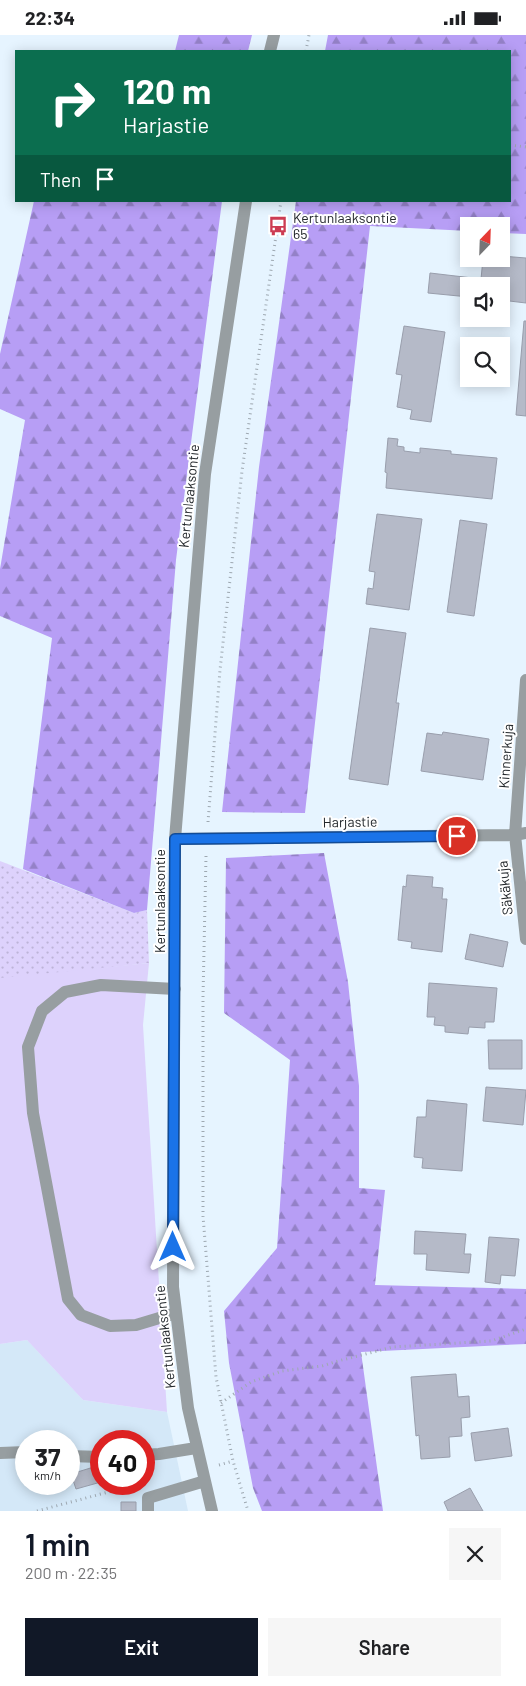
<!DOCTYPE html>
<meta charset="utf-8">
<style>
:root{--surface:#fff;--page:#f6f6f6;--text:#202124;--muted:#757577;--accent:#111827}
body{margin:0;font-family:Barlow,sans-serif;background:var(--page);color:var(--text);height:100vh;display:flex;flex-direction:column;font-size:19px;white-space:nowrap}
*{box-sizing:border-box;margin:0}
p{font-size:16px;color:var(--muted)}
.icon{flex:none;width:28px;height:28px;fill:none;stroke:currentColor;stroke-width:2;stroke-linecap:round;stroke-linejoin:round}
.map{position:relative;height:1476px;overflow:hidden}
.side{display:flex;flex-direction:column;background:var(--surface);flex:1}
.side>*{flex:none}
.banner{position:absolute;left:15px;top:15px;width:496px;height:152px;border-radius:0px;box-shadow:0 2px 12px #0003;background:#0b6e4f;color:#fff;overflow:hidden}
.needle{width:32px;rotate:23deg}
.controls{position:absolute;left:460px;top:182px;display:grid;gap:10px}
.controls a{display:grid;place-items:center;width:50px;height:50px;border-radius:0px;background:var(--surface);box-shadow:0 2px 12px #0003;font-size:25px}
.speed{position:absolute;left:15px;top:1395px;display:flex;gap:10px;font-size:25px;font-weight:700;text-align:center}
.speed>*{display:grid;place-content:center;width:65px;height:65px;border-radius:50%;background:var(--surface);box-shadow:0 2px 12px #0003;line-height:1}
.speed small{font-size:12px;font-weight:400}
.speed .limit{border:8px solid #d22;background:#fff;color:#111}
.pin{position:absolute;display:grid;place-items:center;width:42px;height:42px;color:#fff;margin:-21px;border:2px solid #fff;border-radius:50%;box-shadow:0 1px 5px #0007}
.me{position:absolute;width:55px;margin:-28px;rotate:0deg;stroke-linejoin:round;filter:drop-shadow(0 0 4px #0008)}
.turn{display:flex;align-items:center;gap:18px;height:105px;padding:0 25px;font-size:22px}
.turn .icon{width:65px;height:65px;stroke-width:2.5}
.turn b{display:block;font-size:35px;line-height:42px}
.then{display:flex;align-items:center;height:48px;padding:0 25px;background:#0003;gap:10px;font-size:19px}
.round{display:grid;place-items:center;flex:none;width:52px;height:52px;border-radius:0px;background:var(--page)}
.summary{display:flex;align-items:center;justify-content:space-between;height:85px;padding:0 25px}
h1{font-size:30px;font-weight:600;line-height:38px;color:var(--accent)}
.button{display:flex;gap:10px;margin-top:auto;padding:10px 25px}
.button a{flex:1;height:58px;border-radius:0px;background:var(--accent);color:#fff;font-size:20px;font-weight:600;line-height:58px;text-align:center}
.button a+a{background:var(--page);color:var(--text)}
.status{display:flex;justify-content:space-between;align-items:center;height:35px;padding:0 25px;background:var(--surface);direction:ltr}
.status svg{height:14px;fill:currentColor}
.map>svg:first-child{display:block}
</style>
<div class="status"><b>22:34</b><svg viewBox="0 0 49 12"><path d="M0 12V9h3v3zM5 12V6h3v6zM10 12V3h3v9zM15 12V0h3v12zM26 1h20v11H26zM47 4h2v5h-2z"/></svg></div>
<div class="map">
<svg width="526" height="1476" viewBox="0 0 526 1476">
<defs>
<pattern id="green-dots" width="8" height="8" patternUnits="userSpaceOnUse" patternTransform="scale(1.25)"><rect width="8" height="8" fill="#ddd2fc"/><path d="M2 2h.1M6 6h.1" fill="none" stroke="#bdb4d8" stroke-width="1.8" stroke-linecap="round"/></pattern>
<pattern id="forest-firs" width="22" height="20" patternUnits="userSpaceOnUse" patternTransform="scale(1.25)"><rect width="22" height="20" fill="#b79ef5"/><path d="M5 1l3.5 6h-7zM16 11l3.5 6h-7z" fill="#9481c7"/></pattern>
</defs>
<rect width="100%" height="100%" fill="#e6f4ff"/>
<path fill="#d4e8f8" fill-rule="evenodd" d="M27,1305L83,1365L167,1377L188,1476H0V1309ZM26,1406H69V1449H26ZM101,1406H144V1449H101Z"/>
<path fill="url(#green-dots)" d="M0,826L134,878L147,875L149,928L0,945Z"/>
<path fill="url(#forest-firs)" d="M179,0H252L248,16H175Z
M328,0H526V199L501,198V191H469V196L370,191L305,778L222,777L259,432L296,166H510V16H325Z
M34,166H222L176,525L147,875L134,878L23,834L52,603L0,581V534L25,385L0,374V319Z
M324,818L348,947L359,1051V1153L385,1155L375,1250L526,1254V1309L361,1317L383,1476H262L253,1453L229,1328L224,1276L277,1213L290,1025L224,978L226,823Z"/>
<path fill="#ddd2fc" d="M149,928L143,990L167,1377L83,1365L27,1305L0,1309V943Z"/>
<path fill="#b5bac8" stroke="#999eac" d="M501,221L526,223V268L501,265V251H469V262L428,258L430,238L481,244L483,224H501Z
M524,286H526V381L516,380Z
M404,291L445,297L431,387L410,384L412,375L397,372L402,340L396,339Z
M388,403L398,404L397,411L404,412V416L420,418V413L451,416V419L497,423L492,464L386,453L387,438L385,437Z
M377,479L422,484L409,575L366,569L368,553L373,554L375,537L369,536Z
M460,485L487,489L474,581L447,577Z
M370,593L406,598L396,668H399L388,750L349,744Z
M443,697L489,704L483,745L421,736L427,698L442,700Z
M407,840L433,842L432,852L443,853L442,864H447L442,917L411,913L412,907L398,905L403,851L406,852Z
M470,899L508,907L503,932L465,924Z
M429,948L497,953L494,987H485V993L469,992L468,999L445,997V991L434,990L435,982H427Z
M488,1005H522V1034H489Z
M486,1052L526,1055L523,1090L483,1086Z
M427,1065L467,1069L462,1136L422,1133L423,1123L414,1122L417,1082H426Z
M415,1196L466,1199L464,1219H471L469,1238L426,1235L427,1219H414Z
M489,1202L519,1204L515,1241L501,1240L500,1249L485,1247Z
M456,1339L458,1362L469,1361L470,1382L461,1383L462,1401L449,1402L450,1422L421,1424L419,1400L416,1401L411,1342Z
M508,1393L512,1421L475,1426L471,1398Z
M97,1431L101,1447L76,1454L71,1439Z
M470,1453L483,1476H448L444,1467Z
M121,1467H136V1476H121Z"/>
<g fill="none" stroke-linecap="round" stroke-linejoin="round">
<path stroke="#9ea8b1" stroke-width="3" stroke-dasharray="1 4" stroke-linecap="butt" d="M306,16L309,0
M510,110L526,112
M208,787L220,635L242,436L281,166
M206,821L203,962V1181L216,1342L233,1426L248,1476
M221,1368L251,1347L282,1336L322,1331L338,1326L393,1312L491,1306L526,1294
M219,1430L233,1426
M37,1476L116,1455L128,1453L134,1454"/>
<path stroke="#979ea1" stroke-width="12" d="M270,16L274,0
M526,645L515,800L526,904
M175,804L515,800L526,798
M175,954L101,950L65,957L42,976L28,1012L33,1078L68,1264L81,1280L110,1291L136,1290L176,1278
M0,1418L26,1417
M144,1420L159,1419L196,1413
M69,1421L101,1422
M148,1476V1463L205,1446
M212,1476L188,1373L173,1252L175,804L205,439L246,166"/>
</g>
<g fill="none" stroke-linecap="round" stroke-linejoin="round">
<defs>
<path id="route" d="M173,1212L175,804L457,801"/>
</defs>
<use href="#route" stroke="#114b97" stroke-width="12"/>
<use href="#route" stroke="#1a73e8" stroke-width="9"/>
</g>
<defs>
<symbol id="bus-bare" viewBox="-9 -9 18 18"><path d="M-5-6H5V4H4V6H2V4H-2V6H-4V4H-5ZM-3.5-4V0h7V-4ZM-3.5 1.2v1.5H-2V1.2ZM2 1.2v1.5H3.5V1.2Z" fill="#cc3c53" stroke="#fff" stroke-width="2.5" paint-order="stroke"/></symbol>
</defs>
<g fill-rule="evenodd">
<use href="#bus-bare" x="264" y="177" width="28" height="28"/>
</g>
<g text-anchor="middle" stroke-width="4" stroke-linejoin="round" paint-order="stroke">
<g font-size="14" fill="#23282c" stroke="#fff" text-anchor="start">
<text x="293" y="188">Kertunlaaksontie<tspan x="293" dy="16">65</tspan></text>
</g>
<g font-size="14" fill="#23282c" stroke="#fff">
<text transform="translate(189 461) rotate(-84)" y="5">Kertunlaaksontie</text>
<text transform="translate(506 721) rotate(-86)" y="5">Kinnerkuja</text>
<text transform="translate(350 787) rotate(-1)" y="5">Harjastie</text>
<text transform="translate(505 853) rotate(-96)" y="5">Säkäkuja</text>
<text transform="translate(160 866) rotate(-90)" y="5">Kertunlaaksontie</text>
<text transform="translate(165 1302) rotate(-96)" y="5">Kertunlaaksontie</text>
</g>
</g>
</svg>
<div class="controls">
<a><svg class="needle" viewBox="-14 -14 28 28"><path d="M0-13l5 13h-10z" fill="#e53935"/><path d="M0 13l5-13h-10z" fill="#757577"/></svg></a>
<a><svg class="icon" aria-label="sound" viewBox="0 0 24 24"><path d="M4 9h4l5-4v14l-5-4H4zM17 9q2 3 0 6"/></svg></a>
<a><svg class="icon" aria-label="search" viewBox="0 0 24 24"><circle cx="10" cy="10" r="6"/><path d="M15 15l6 6"/></svg></a>
</div>
<div class="speed"><div>37<small>km/h</small></div><div class="limit">40</div></div>
<div class="pin" style="left:457px;top:801px;background:#d93025"><svg class="icon" aria-label="arrive" viewBox="0 0 24 24"><path d="M6 21V4h12l-3 4 3 4H6"/></svg></div>
<svg class="me" style="left:173px;top:1212px" viewBox="-20 -20 40 40"><path d="M0-17L14 15 0 8-14 15z" fill="#1a73e8" stroke="#fff" stroke-width="4"/></svg>
<div class="banner">
<div class="turn"><svg class="icon" aria-label="right" viewBox="0 0 24 24"><path d="M7 20v-9h11M14 6l5 5-5 5"/></svg><div><b>120 m</b>Harjastie</div></div>
<div class="then">Then<svg class="icon" aria-label="arrive" viewBox="0 0 24 24"><path d="M6 21V4h12l-3 4 3 4H6"/></svg></div>
</div>
</div>
<section class="side">
<div class="summary"><div><h1>1 min</h1><p>200 m · 22:35</p></div><a class="round"><svg class="icon" aria-label="close" viewBox="0 0 24 24"><path d="M6 6l12 12M18 6L6 18"/></svg></a></div>
<div class="button"><a>Exit</a><a>Share</a></div>
</section>
